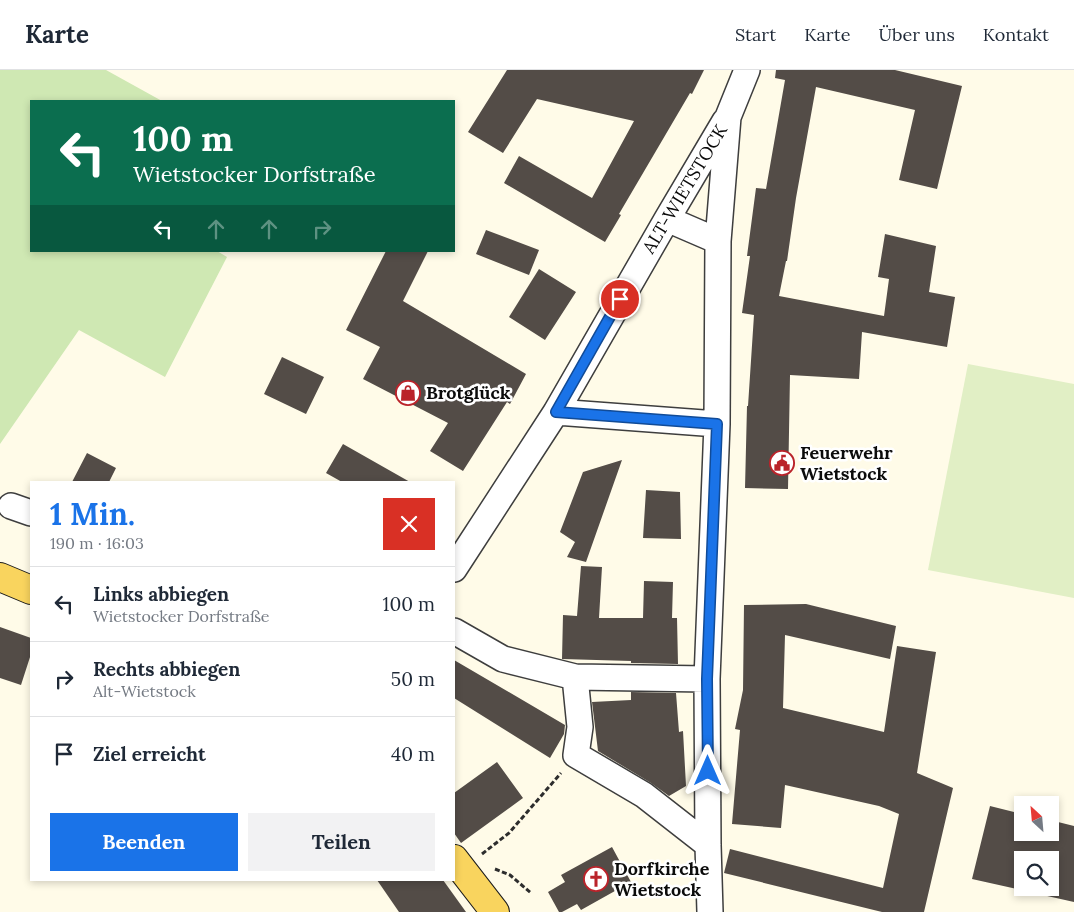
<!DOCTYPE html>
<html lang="de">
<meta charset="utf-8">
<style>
:root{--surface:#fff;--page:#f2f2f3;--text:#1f2937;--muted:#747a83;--line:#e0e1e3;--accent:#1a73e8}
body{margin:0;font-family:Lora,serif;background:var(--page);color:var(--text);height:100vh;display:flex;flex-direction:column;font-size:19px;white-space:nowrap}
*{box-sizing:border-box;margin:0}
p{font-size:16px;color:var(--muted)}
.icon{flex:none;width:28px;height:28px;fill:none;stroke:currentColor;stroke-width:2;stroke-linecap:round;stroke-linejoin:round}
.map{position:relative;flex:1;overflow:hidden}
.drawer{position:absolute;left:30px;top:411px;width:425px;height:400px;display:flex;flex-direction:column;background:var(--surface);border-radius:0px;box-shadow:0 2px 8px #0003}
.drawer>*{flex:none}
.banner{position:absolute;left:30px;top:30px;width:425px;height:152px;border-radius:0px;box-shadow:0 2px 8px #0003;background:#0b6e4f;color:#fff;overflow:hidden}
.needle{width:32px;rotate:334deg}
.buttons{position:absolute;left:1014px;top:726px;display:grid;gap:10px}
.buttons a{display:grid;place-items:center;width:45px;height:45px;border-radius:0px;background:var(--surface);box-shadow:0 2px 8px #0003;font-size:25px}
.pin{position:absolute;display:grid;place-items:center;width:42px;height:42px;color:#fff;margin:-21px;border:2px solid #fff;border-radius:50%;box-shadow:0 1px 5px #0007}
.me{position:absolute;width:55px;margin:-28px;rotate:0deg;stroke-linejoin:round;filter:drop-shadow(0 0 4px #0008)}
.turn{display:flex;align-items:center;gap:18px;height:105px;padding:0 20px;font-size:22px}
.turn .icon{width:65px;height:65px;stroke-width:2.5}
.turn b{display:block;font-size:35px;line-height:42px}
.lanes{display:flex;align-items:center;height:48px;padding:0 20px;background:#0003;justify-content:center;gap:25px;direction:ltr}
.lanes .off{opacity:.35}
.round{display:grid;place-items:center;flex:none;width:52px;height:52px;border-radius:0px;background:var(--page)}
.head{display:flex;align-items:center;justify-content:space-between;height:85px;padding:0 20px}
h1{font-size:30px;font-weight:700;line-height:38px;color:var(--accent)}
.action{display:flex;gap:10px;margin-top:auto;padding:10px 20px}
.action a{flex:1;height:58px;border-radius:0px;background:var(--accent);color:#fff;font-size:20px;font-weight:700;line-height:58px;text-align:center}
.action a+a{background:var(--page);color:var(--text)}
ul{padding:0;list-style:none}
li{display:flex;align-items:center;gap:15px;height:75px;padding:0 20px;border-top:1px solid var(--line)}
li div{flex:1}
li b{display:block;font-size:19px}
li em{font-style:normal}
header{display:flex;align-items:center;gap:30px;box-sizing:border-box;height:70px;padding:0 25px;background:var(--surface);border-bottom:1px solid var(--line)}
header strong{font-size:24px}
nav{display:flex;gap:28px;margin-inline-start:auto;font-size:18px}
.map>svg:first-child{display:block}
</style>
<header>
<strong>Karte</strong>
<nav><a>Start</a><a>Karte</a><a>Über uns</a><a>Kontakt</a></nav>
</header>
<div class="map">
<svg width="1074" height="842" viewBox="0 0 1074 842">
<rect width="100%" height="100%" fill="#fffbe8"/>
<path fill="#cfe8b3" d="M0,0H106L162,31H31V181H217L227,187L165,307L79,260L0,374Z"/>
<path fill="#e1efc5" d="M968,294L1074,314V528L928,500Z"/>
<path fill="#534c47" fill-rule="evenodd" d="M507,0H704L692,24L690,23L619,144L621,145L605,172L504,113L519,86L592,128L634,51L537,29L503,83L468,62Z
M776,0H895L962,16L937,119L899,110L915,40L816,17L796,128L787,191H786L779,226L884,246L889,209L878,207L885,164L936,176L929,222L955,227L947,277L862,262L859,309L790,305L788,419L745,418L747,336H748L754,245L742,243L750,186H747L756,118L766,119L785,10L775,8Z
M486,160L539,180L529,205L476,184Z
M386,181H428L403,231L526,304L510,334L507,332L463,401L430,381L448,353L363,309L380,277L346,260Z
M539,199L576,222L545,270L509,247Z
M282,287L324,307L306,344L264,324Z
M343,374L410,412H342L326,403Z
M87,383L116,398L109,412H72Z
M622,390L586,492L567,487L575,472L560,462L583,402Z
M646,420L680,422L681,469L643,468Z
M581,496L602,497L599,548H643L644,511L673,512L672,548H677L678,594L631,593V591L562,589L563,545L577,546Z
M806,534L896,556L890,589L785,565L783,638L884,662L897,576L936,582L917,703L953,718L924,842H882L724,803L730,779L883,818L899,744L879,736L785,715L781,758L732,754L740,660L735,659L743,620L744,535Z
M0,557L31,568V584L21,615L0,608Z
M454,590L565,655L564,664L550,688L454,628Z
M631,622L676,623L679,662L683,661L686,716L669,726L651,713L598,681L592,632L631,630Z
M497,692L523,728L461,773L454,763V723Z
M990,736L1022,744V762H1050V750L1074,756V832L972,809ZM1022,790H1050V818H1022Z
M612,777L631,812L581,840L577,834L562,842H559L548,822L565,812L561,805Z
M377,810H443L466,842H399Z"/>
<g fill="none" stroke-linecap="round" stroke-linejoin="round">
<defs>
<path id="minor" d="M667,149L718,171
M556,342L717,354
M11,436L31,443
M454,499L556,342L667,149L725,51
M454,561L503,589L575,607L707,609
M575,607L580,657L576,685L644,725L708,775
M710,842L708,775L707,609L717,354L718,171L728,47L747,0"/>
<path id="major" d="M0,507L31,520
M454,789L495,842"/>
</defs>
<use href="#minor" stroke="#3e3e3e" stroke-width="28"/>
<use href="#major" stroke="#1c1c1c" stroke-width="30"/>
<path stroke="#2d2d2d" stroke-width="3" stroke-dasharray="5 2.5" stroke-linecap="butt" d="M482,784L509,763L561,703
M495,799L510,805L531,823"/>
<use href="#minor" stroke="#fff" stroke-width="25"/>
<use href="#major" stroke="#f9d45e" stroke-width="28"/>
</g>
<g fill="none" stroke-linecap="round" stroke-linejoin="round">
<defs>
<path id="route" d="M620,229L556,342L717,354L707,609L708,701"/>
</defs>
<use href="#route" stroke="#114b97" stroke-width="12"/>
<use href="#route" stroke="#1a73e8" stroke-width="9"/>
</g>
<defs>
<symbol id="shop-ring" viewBox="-11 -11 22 22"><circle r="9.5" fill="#fff" stroke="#ba232a" stroke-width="1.5"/><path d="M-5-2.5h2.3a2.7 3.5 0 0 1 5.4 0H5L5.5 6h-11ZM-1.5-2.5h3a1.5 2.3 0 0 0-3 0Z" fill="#ba232a"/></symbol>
<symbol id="civic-ring" viewBox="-11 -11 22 22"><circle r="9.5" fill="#fff" stroke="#ba232a" stroke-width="1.5"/><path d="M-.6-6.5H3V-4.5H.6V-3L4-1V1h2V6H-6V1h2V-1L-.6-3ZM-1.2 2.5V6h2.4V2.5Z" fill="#ba232a"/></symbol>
<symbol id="church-ring" viewBox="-11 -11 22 22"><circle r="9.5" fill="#fff" stroke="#ba232a" stroke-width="1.5"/><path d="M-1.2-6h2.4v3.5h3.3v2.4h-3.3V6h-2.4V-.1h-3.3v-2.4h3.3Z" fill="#ba232a"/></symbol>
</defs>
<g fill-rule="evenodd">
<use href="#shop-ring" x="394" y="309" width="28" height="28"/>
<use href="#civic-ring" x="768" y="379" width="28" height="28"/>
<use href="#church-ring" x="582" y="795" width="28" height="28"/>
</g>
<g text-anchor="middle" stroke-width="5" stroke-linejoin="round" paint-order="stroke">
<g font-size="18" fill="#0b0b0b" stroke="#fff">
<text transform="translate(685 119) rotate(-59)" y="6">ALT-WIETSTOCK</text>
</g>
<g font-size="18" font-weight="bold" fill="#0b0b0b" stroke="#fff" text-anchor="start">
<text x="426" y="329">Brotglück</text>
<text x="800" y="389">Feuerwehr<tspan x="800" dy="21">Wietstock</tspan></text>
<text x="614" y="805">Dorfkirche<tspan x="614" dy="21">Wietstock</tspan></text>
</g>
</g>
</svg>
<div class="buttons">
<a><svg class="needle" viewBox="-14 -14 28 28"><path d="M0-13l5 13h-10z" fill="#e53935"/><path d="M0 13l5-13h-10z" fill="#747a83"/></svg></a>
<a><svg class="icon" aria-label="search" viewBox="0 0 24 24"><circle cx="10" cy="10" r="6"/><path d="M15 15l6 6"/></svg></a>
</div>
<div class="pin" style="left:620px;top:229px;background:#d93025"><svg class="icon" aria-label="arrive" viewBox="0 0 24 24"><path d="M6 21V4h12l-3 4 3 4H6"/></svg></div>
<svg class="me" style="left:708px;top:701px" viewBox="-20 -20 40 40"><path d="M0-17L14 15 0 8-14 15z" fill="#1a73e8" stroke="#fff" stroke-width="4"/></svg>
<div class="banner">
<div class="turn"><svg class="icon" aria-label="left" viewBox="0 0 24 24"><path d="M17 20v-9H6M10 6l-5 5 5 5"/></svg><div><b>100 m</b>Wietstocker Dorfstraße</div></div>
<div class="lanes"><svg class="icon" aria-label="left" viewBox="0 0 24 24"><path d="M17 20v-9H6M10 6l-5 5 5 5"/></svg><svg class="icon off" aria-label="ahead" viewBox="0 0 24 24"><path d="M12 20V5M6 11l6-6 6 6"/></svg><svg class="icon off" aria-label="ahead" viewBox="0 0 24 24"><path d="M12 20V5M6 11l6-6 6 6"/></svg><svg class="icon off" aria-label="right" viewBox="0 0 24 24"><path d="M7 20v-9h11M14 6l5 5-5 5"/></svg></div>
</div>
<section class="drawer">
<div class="head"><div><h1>1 Min.</h1><p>190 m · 16:03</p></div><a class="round" style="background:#d93025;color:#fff"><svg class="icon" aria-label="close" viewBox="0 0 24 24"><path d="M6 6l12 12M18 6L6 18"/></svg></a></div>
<ul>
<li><svg class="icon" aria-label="left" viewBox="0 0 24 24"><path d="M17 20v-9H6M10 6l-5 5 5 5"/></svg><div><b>Links abbiegen</b><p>Wietstocker Dorfstraße</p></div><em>100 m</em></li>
<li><svg class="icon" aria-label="right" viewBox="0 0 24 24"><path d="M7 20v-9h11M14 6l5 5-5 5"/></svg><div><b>Rechts abbiegen</b><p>Alt-Wietstock</p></div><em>50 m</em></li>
<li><svg class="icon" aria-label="arrive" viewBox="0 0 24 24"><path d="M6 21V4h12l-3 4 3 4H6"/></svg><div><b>Ziel erreicht</b></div><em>40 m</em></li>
</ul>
<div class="action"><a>Beenden</a><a>Teilen</a></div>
</section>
</div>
